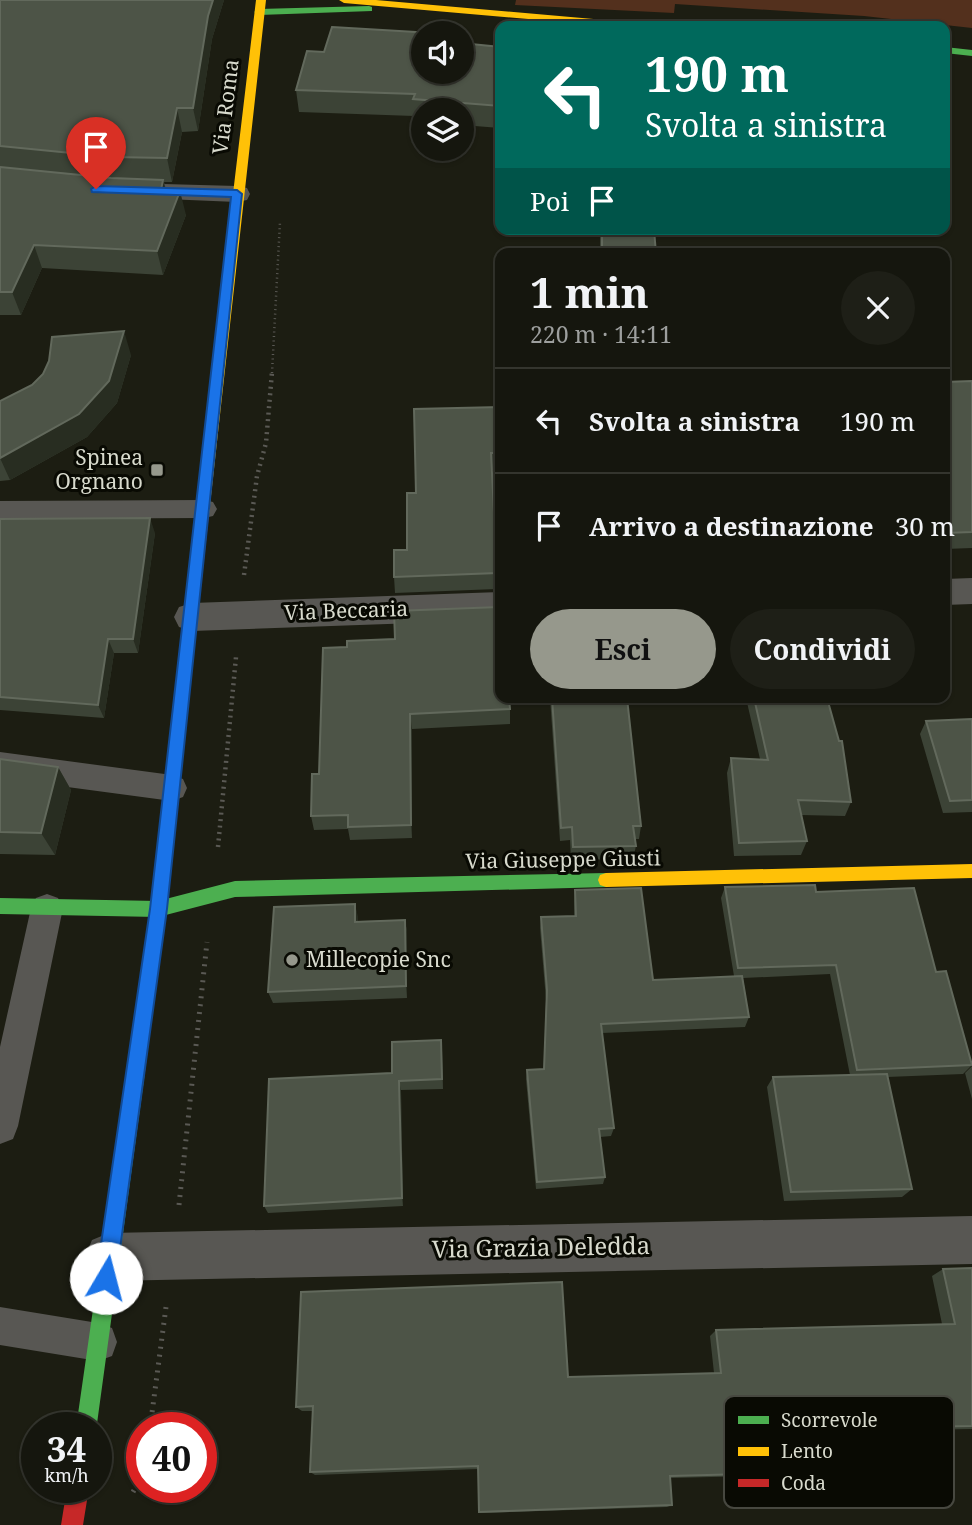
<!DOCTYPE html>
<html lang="it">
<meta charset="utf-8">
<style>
:root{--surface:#15160e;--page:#1e1f17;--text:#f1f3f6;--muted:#9d9f9e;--line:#34352e;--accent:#96988c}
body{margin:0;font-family:"Noto Serif",serif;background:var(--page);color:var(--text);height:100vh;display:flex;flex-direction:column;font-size:26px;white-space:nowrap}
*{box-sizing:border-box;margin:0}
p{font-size:23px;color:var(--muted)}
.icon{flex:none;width:38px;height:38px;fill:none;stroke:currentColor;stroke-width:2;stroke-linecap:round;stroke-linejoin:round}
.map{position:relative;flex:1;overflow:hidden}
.side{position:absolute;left:495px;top:248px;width:455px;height:455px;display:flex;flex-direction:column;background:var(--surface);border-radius:14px;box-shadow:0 2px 5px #0004,0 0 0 2px var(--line)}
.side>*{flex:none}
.hud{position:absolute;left:495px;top:21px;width:455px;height:214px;border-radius:14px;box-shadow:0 2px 5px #0004,0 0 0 2px var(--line);background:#00695c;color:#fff;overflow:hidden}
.buttons{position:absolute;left:411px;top:21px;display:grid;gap:14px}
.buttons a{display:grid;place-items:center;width:63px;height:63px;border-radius:50%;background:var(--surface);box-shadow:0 2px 5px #0004,0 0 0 2px var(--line);font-size:35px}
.speed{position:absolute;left:21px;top:1412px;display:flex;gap:14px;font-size:35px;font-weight:700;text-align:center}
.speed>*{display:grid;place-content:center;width:91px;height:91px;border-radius:50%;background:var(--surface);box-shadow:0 2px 5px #0004,0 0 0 2px var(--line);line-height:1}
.speed small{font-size:18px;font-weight:400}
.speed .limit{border:10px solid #d22;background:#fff;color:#111}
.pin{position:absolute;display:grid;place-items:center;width:60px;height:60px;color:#fff;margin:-72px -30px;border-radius:50% 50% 50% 0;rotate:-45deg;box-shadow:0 0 7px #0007}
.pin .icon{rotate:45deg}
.me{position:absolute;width:77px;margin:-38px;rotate:8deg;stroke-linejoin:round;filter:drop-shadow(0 0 5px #0008)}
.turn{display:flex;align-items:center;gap:24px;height:147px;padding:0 35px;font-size:32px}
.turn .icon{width:91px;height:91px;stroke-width:2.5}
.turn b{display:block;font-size:49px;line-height:60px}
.then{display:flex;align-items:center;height:66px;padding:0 35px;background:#0003;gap:14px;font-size:26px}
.round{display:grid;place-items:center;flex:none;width:74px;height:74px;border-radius:37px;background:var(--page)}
.headline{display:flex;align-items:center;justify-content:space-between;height:119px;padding:0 35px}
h1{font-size:42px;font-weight:700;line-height:52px}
.action{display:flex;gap:14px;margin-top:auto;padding:14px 35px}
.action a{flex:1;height:80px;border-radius:42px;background:var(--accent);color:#111;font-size:28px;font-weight:700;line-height:80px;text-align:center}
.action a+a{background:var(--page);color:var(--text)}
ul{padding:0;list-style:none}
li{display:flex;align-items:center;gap:21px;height:105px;padding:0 35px;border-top:2px solid var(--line)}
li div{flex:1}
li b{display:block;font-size:26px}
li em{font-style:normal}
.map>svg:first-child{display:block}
</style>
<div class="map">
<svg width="972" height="1525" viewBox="0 0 972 1525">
<rect width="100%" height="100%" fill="#1c1d12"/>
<path fill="#53301d" d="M516,0H972V28L864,16L675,4L674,13L515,5Z"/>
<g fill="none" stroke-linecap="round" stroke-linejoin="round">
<path stroke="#5a5954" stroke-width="2.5" stroke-dasharray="1 3.5" stroke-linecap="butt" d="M272,373L280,222"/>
<path stroke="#5a5954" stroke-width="4.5" stroke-dasharray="2 4.5" stroke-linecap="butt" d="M244,575L257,476L266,443L272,372
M218,847L236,657"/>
<path stroke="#5a5954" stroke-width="5" stroke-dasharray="2 6" stroke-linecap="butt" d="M179,1205L207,942
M150,1428L166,1307
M27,1475L34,1431
M133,1492L142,1476"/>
<path fill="#585753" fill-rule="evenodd" d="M204,500L213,502L217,509L213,516L204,518L0,519V501Z
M0,752L172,775L183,779L187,788L183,797L172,801L0,778Z
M47,894L58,898L63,908L18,1126L13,1139L0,1144V1047L31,908L36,898Z
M0,1307L98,1323L112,1328L117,1342L112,1356L98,1361L0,1345Z"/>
<path fill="#585753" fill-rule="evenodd" d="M127,183L237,186L247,188L250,194L247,200L237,202L117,197L114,191L117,185Z
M972,578V604L945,605V579Z
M500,592V620L192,631L179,627L174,617L179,607L192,603Z
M972,1216V1264L109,1281L92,1274L85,1257L92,1240L109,1233Z"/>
<path fill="#4caf50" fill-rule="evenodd" d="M369,6L372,7V11L259,15L254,12L259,9Z
M945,47L972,50V56L945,53Z
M606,873L612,875L614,880L612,885L606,887L235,897L158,917L0,914V898L158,901L235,881Z
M136,1063L142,1066L145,1072L96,1431V1428H76L127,1072L130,1066Z"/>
<path fill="#ffc107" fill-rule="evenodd" d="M256,0H266L209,514L202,519L195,514Z
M339,0H376L639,23L644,26H609L344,3Z
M972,864V878L606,887L600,885L598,880L600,875L606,873Z"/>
<path fill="#c62828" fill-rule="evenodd" d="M202,509L209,514L166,909L145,1072L142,1078L136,1081L130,1078L127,1072L150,909L195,514Z
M67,1488H89L83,1525H61Z"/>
</g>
<path fill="#3c4336" d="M0,0H224L212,39L198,131L182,132L172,182H164L166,190L186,215L163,275L42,268L21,315H0Z
M500,47V128L462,125V110H424V121H415L414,116L299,112L296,90L424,72Z
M600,229H654L656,254L600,250Z
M131,355L117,403L87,437L10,480L0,481V401Z
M972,381V548L945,549V382Z
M500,407V469L492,470L497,573V589L395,593L394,577L407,550L416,493Z
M0,519L155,533L138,653H114L104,718L0,710Z
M323,648L510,709V724L412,729V838L350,840L348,829L314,830L311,816L319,774Z
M550,698H627L641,826L639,839H635L636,846L633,859L571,860L570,840L560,841Z
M746,698H827L851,802L845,816L801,815L807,841L801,855L734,856L727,773L731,758L760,759Z
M972,719V812L943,813L920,734L926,721Z
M0,759L58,767L71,790L55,855L0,854Z
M725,887L816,892L936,972L972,1065L963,1074L887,1077L912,1189L902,1197L784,1201L767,1087L773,1077L850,1075L830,974L743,978L749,1017L745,1027L602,1033L614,1128L611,1136L600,1137L605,1177L603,1184L536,1189L526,1079L527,1070L544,1069L546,1000L540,928L541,917L574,916V901L575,890L653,980L734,976L721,898Z
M355,904L358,921L405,920L407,932V998L273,1003L268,992Z
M442,1050L443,1089L401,1090L403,1206L268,1213L264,1206L392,1073Z
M972,1066V1099L965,1073Z
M972,1268V1429L920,1430L928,1469L916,1472L670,1478L672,1505L667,1507L479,1513L478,1469L315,1475L310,1472L313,1411H302L296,1407L568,1377L714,1373L710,1336L716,1330L942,1324L932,1276L943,1269Z"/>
<path fill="#282d21" d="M213,0H224L212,39L198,131L193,108L208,16Z
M177,108L182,132L172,182L167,158Z
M163,180L169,203L161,190Z
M180,191L186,215L163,275L157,251Z
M34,245L42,268L21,315L12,292Z
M124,331L131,355L117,403L87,437L10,480L0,458Z
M150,518L155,533L138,653L133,639Z
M108,639L114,653L104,718L98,705Z
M410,714L412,729V838L411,825Z
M58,767L71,790L55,855L41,833Z
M355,904L358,917L357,934L355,922Z
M405,920L407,932V998L406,986Z
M399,1081L401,1090L403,1206L402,1198Z"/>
<path fill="#4d5447" stroke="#62695c" stroke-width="2" d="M0,0H213L208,16L193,108H177L167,158L112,157L0,146Z
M332,27L433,33H424V72H462V43L500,47V106L413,99L415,94L296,90L307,51L324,52Z
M0,167L111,178L163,180L161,190L180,191L157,251L34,245L12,292H0Z
M602,229H654L656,254H572V249L602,250Z
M124,331L109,381L79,414L0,458V401L32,385L43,374L49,361L52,337Z
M972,381V532L945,533V382Z
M500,407V453H491L497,573L394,577V550H407V493H416L414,409Z
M150,518L133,639H108L98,705L0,697V519Z
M499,607L500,616V698H509L510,709L410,714L411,825L348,827V815L311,816L312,774H319L323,648L347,647V641L395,639L394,611Z
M552,698H627L641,826H633L636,846L573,847L572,827L561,828Z
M754,698H827L839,741H842L851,802L798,800L807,841L739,843L731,758L768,760Z
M972,719V800L950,801L926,721Z
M0,759L58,767L41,833L0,832Z
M815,885L816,892L914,888L936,972L946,971L972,1065L857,1070L836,965L738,968L725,887Z
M641,888L653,980L742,976L749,1017L601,1024L614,1128L599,1129L605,1177L537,1182L527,1070L544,1069L547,990L541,917L576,916L575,890Z
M355,904V922L405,920L406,986L268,992L274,907Z
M441,1040L442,1079L399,1081L402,1198L264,1206L269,1079L392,1073V1042Z
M887,1074L912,1189L791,1192L773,1077Z
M972,1268V1426L919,1427L928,1469L670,1476L672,1505L479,1512L478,1466L310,1472L313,1406L296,1407L301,1292L562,1282L568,1377L721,1373L716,1330L955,1324L943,1269Z"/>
<path fill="#1a73e8" stroke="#114b97" stroke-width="2" d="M96,186L237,190L242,194L167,909L116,1278L113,1285L106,1288L99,1285L96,1278L150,909L231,197L92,192L91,189Z"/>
<g fill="#96988c" stroke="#090a03" stroke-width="2.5">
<rect x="150" y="463" width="14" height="14" rx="3.5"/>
<circle cx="292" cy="960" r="7"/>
</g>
<g text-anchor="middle" stroke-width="6" stroke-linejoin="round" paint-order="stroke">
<g font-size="21" fill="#d8dacd" stroke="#090a03">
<text transform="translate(226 107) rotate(-83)" y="7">Via Roma</text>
<text transform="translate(346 611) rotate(-2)" y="7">Via Beccaria</text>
<text transform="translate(563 860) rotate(-1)" y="7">Via Giuseppe Giusti</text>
</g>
<g font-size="21" fill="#d8dacd" stroke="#090a03" text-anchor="end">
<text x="143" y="465">Spinea<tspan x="143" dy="24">Orgnano</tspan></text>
<text x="306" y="967" text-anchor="start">Millecopie Snc</text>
</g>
<g font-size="24" fill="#d8dacd" stroke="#090a03">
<text transform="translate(541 1248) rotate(-1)" y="8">Via Grazia Deledda</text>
</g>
</g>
<rect x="724" y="1396" width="230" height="112" rx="10" fill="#090a03" stroke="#474840" stroke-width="2"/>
<rect x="738" y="1416" width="31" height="8" fill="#4caf50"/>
<rect x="738" y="1447" width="31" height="9" fill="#ffc107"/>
<rect x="738" y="1479" width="31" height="8" fill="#c62828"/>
<g font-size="19" fill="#d8dacd">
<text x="781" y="1427">Scorrevole</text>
<text x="781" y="1458">Lento</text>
<text x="781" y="1490">Coda</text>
</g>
</svg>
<div class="buttons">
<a><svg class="icon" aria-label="sound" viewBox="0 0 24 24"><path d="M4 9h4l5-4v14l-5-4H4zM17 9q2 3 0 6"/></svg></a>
<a><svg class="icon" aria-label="layers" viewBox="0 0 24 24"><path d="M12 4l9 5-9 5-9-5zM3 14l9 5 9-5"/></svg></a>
</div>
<div class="speed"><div>34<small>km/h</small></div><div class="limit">40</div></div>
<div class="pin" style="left:96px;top:189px;background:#d93025"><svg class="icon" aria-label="arrive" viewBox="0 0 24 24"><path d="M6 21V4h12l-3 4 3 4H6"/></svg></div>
<svg class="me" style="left:106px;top:1278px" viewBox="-20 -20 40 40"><circle r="19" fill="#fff"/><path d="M0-13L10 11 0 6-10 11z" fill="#1a73e8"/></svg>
<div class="hud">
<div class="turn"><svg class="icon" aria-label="left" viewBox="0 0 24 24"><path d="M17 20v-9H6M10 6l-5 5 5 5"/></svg><div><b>190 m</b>Svolta a sinistra</div></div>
<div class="then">Poi<svg class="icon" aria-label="arrive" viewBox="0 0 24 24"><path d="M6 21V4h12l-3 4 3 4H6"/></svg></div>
</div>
<section class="side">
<div class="headline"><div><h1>1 min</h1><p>220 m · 14:11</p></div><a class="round"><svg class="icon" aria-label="close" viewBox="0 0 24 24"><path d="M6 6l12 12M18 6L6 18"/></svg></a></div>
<ul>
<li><svg class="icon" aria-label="left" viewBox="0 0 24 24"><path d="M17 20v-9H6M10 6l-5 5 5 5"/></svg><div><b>Svolta a sinistra</b></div><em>190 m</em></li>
<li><svg class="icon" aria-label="arrive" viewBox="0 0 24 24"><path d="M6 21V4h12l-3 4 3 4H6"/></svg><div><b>Arrivo a destinazione</b></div><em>30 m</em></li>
</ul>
<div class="action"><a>Esci</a><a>Condividi</a></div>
</section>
</div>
